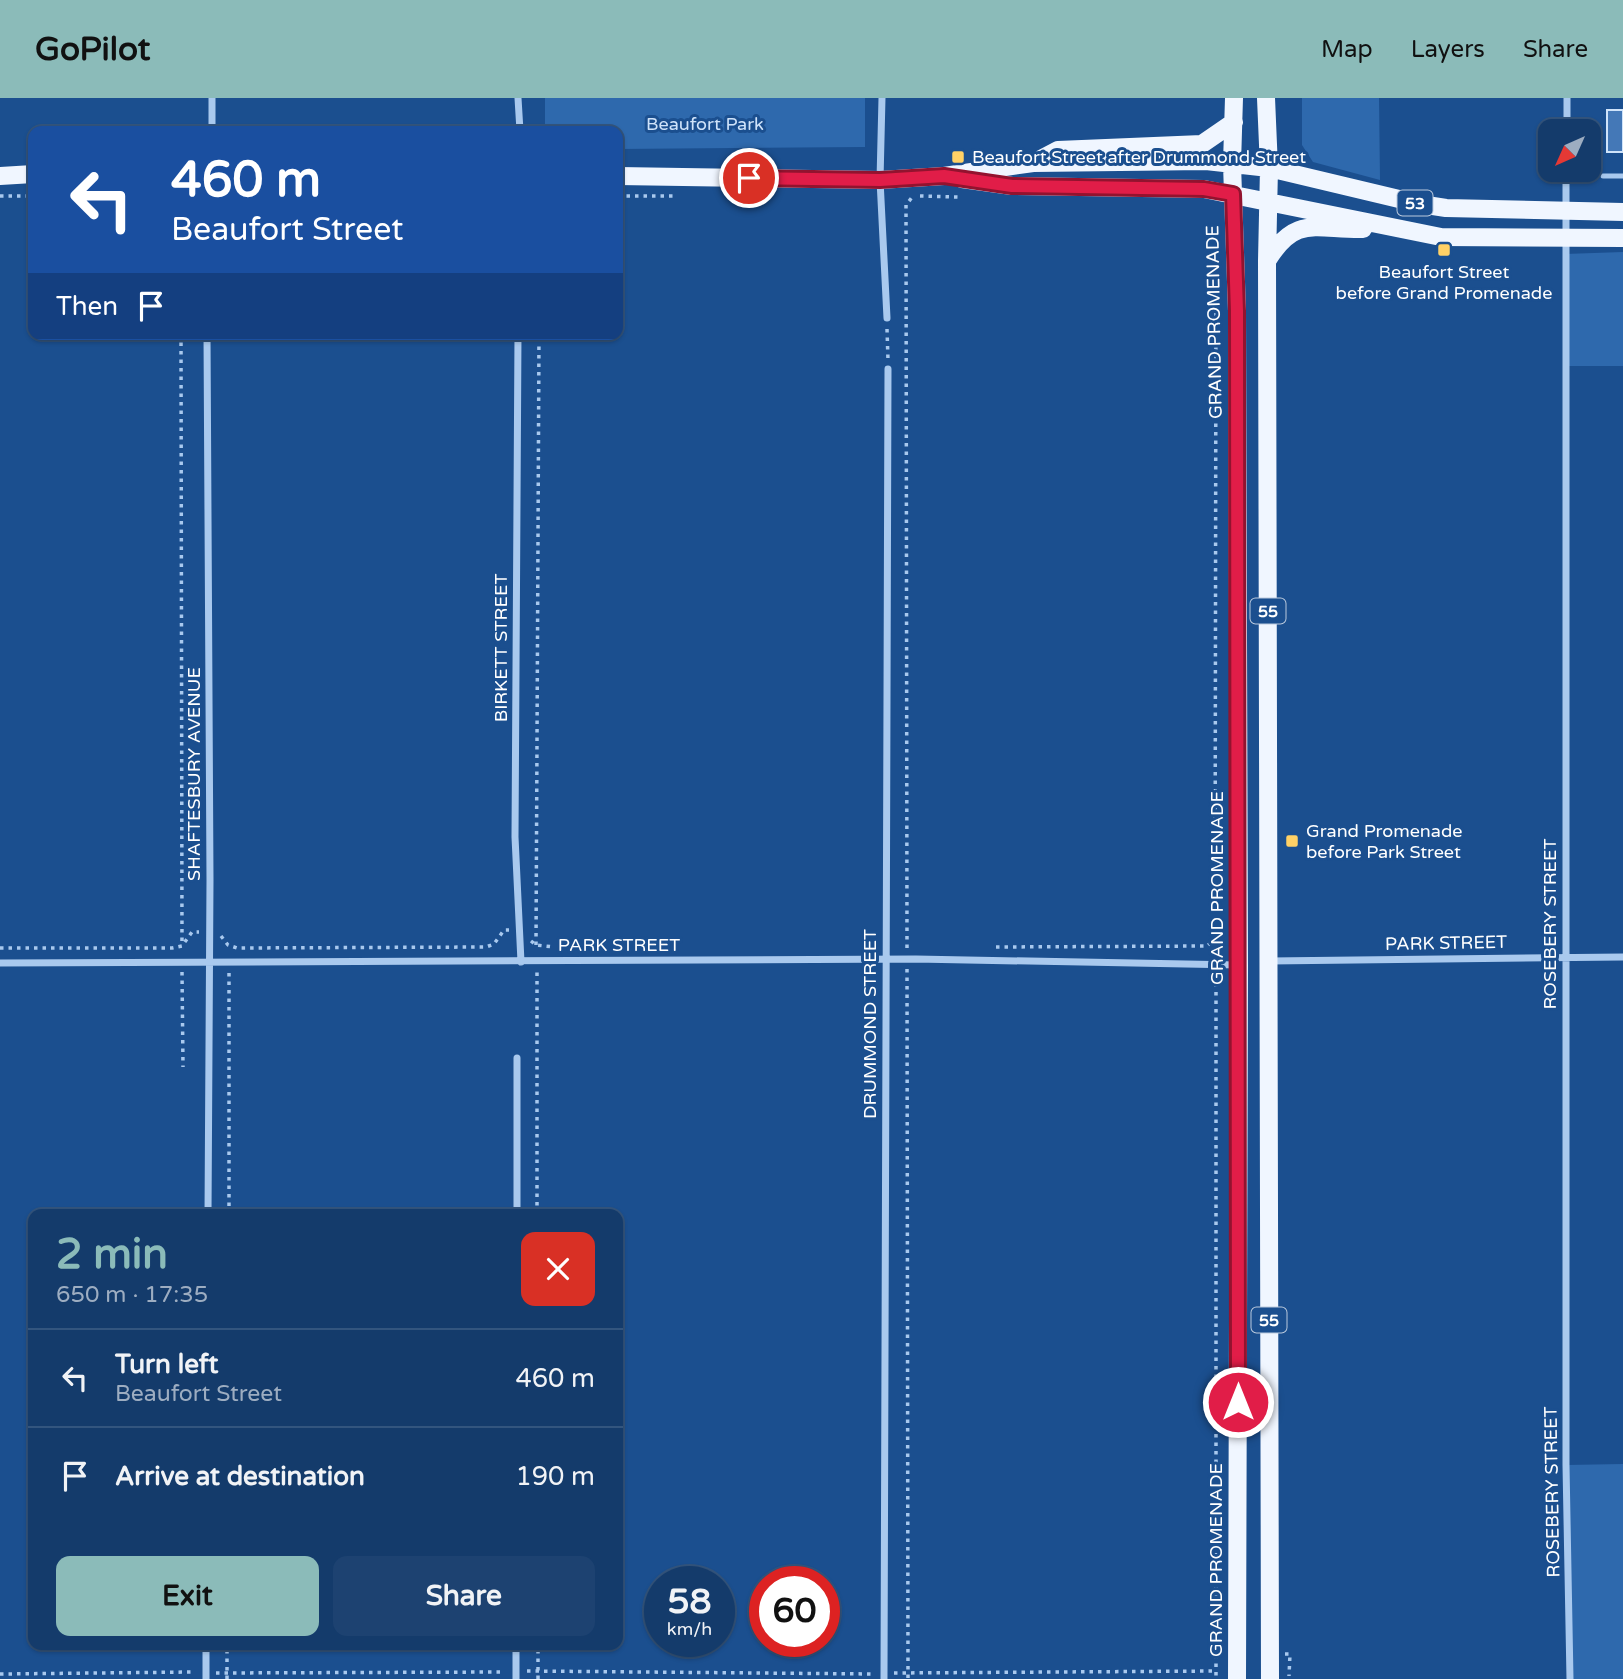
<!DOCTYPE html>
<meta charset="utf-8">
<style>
:root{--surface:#143b6b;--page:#1d4271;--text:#f1f3f6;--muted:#9dadc1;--line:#33557e;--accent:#8bbbb9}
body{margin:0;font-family:"Varela Round",sans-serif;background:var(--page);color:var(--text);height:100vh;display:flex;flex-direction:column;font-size:26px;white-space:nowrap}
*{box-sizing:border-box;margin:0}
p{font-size:23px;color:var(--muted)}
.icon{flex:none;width:38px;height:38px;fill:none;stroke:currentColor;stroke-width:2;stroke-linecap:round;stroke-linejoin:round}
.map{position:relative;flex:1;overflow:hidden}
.sheet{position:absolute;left:28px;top:1111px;width:595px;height:441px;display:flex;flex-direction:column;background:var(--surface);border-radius:14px;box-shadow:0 2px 5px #0004,0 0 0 2px var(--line)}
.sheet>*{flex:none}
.hud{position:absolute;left:28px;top:28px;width:595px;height:214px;border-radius:14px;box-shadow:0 2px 5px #0004,0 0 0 2px var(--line);background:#1a4fa0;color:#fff;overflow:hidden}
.needle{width:46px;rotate:225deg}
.fabs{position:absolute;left:1538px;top:21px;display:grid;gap:14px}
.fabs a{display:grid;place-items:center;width:63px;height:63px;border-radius:14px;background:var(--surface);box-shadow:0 2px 5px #0004,0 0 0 2px var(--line);font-size:35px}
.speed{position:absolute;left:644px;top:1468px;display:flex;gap:14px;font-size:35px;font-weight:700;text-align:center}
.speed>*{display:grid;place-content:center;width:91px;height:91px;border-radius:50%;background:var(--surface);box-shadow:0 2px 5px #0004,0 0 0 2px var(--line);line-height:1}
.speed small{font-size:18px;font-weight:400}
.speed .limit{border:10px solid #d22;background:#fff;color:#111}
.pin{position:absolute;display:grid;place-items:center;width:60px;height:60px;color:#fff;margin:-30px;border:4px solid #fff;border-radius:50%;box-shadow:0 2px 7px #0007}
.me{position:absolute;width:77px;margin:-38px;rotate:0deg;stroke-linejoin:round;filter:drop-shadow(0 0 5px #0008)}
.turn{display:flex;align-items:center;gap:24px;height:147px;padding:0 28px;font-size:32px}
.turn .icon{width:91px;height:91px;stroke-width:2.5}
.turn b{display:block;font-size:49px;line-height:60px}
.then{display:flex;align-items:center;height:66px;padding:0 28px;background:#0003;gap:14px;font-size:26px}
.round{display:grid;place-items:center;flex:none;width:74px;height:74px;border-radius:14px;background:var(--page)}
.headline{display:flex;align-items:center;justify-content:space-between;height:119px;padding:0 28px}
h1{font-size:42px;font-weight:800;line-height:52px;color:var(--accent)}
.primary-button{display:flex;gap:14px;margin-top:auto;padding:14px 28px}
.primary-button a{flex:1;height:80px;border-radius:14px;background:var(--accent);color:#111;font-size:28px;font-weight:800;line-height:80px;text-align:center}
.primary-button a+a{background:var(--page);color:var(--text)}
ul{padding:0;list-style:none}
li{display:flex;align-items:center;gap:21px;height:98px;padding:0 28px;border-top:2px solid var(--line)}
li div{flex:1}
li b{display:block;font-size:26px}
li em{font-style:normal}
header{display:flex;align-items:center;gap:42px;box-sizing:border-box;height:98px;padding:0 35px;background:var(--accent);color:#111}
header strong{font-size:33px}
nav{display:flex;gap:38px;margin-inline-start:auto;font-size:24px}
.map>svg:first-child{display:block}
</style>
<header>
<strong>GoPilot</strong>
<nav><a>Map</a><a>Layers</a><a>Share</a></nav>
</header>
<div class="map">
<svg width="1623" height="1581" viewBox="0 0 1623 1581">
<rect width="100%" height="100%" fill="#1b4f8f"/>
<path fill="#2e69ad" d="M545,0H865V49L618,51V33H545Z
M1302,0H1379L1380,82L1313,64L1302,47Z
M1623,154V268H1565V156Z
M1623,1366V1581H1570L1566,1367Z"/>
<path fill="#4478b7" stroke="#cfe3fa" stroke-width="2" d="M1607,12H1623V54H1607Z"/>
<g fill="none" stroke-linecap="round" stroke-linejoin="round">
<path stroke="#a9c9ee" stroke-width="3.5" stroke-dasharray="3.5 5" stroke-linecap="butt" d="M0,98H33
M618,98H675
M920,98L958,99
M887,231L888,262
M181,236L182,848
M221,838L228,847L237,850L486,849L494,846L504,832H509
M531,843L536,847L554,849
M536,847L539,236
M996,849L1207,848L1221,836
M0,850H172L182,848L192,834H199
M907,850L906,107L913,98
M1215,856L1216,170
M907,871L908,1581
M182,874L183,969
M229,875V1116
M1216,877V1581
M537,1116V872
M1285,1556H1290L1289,1578
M527,1573L873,1576
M216,1575L505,1574
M894,1575L1216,1573
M0,1576L194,1574
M227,1581V1547
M538,1581V1547"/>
<path stroke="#a9c9ee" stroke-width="5" d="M1603,78H1623"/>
<path stroke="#a9c9ee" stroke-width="7" d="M518,0L520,33
M882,0L880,82L887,220
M212,33V0
M1567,33V0
M1566,72V1367L1570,1581
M207,236L210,782L208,1116
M518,236L515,739L521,864
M1270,863L1623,859
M0,865L916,861L1238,867
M517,1116V960
M206,1547V1581
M516,1581V1547
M884,1581L888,271"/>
<path stroke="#f0f6ff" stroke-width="18" d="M1234,0L1232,66L1237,213L1239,867L1237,1581
M1266,0L1269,70L1267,163L1270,1581
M1039,62L1058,52L1202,46L1234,24
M0,78L33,76
M618,78L880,82L944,78L1033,65L1206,63L1269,70L1420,106L1446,110L1623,114
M962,81L1012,88L1204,91L1441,139L1623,140
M1267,163C1296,116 1316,132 1363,131"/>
</g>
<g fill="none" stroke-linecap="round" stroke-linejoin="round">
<defs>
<path id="route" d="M749,80L880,82L944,78L1012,88L1204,91L1233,96L1237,213L1238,1304"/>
</defs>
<use href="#route" stroke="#92132f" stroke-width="18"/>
<use href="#route" stroke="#e11d48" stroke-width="12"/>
</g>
<g fill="#ffd166" stroke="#1b4f8f" stroke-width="2.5">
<rect x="951" y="52" width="14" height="14" rx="3.5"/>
<rect x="1437" y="145" width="14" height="14" rx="3.5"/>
<rect x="1285" y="736" width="14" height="14" rx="3.5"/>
</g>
<g text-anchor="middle" stroke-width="6" stroke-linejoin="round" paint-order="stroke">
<g fill="#1b4f8f" stroke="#bbcadd" stroke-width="2">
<rect x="1397.5" y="92.5" width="35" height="25" rx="5"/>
<rect x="1250.5" y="500.5" width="35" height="25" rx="5"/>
<rect x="1251.5" y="1209.5" width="35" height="25" rx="5"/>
</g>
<g font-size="16" font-weight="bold" fill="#fff">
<text x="1415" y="111">53</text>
<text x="1268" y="519">55</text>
<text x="1269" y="1228">55</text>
</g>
<g font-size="18" fill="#cfe3fa" stroke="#1b4f8f">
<text x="705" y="32">Beaufort Park</text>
</g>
<g font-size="18" fill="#fff" stroke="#1b4f8f" text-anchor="start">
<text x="972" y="65">Beaufort Street after Drummond Street</text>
<text x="1444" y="180" text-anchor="middle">Beaufort Street<tspan x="1444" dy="21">before Grand Promenade</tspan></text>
<text x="1306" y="739">Grand Promenade<tspan x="1306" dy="21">before Park Street</tspan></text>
</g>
<g font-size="18" fill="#fff" stroke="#1b4f8f">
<text transform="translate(1214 224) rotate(-91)" y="6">GRAND PROMENADE</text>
<text transform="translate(501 550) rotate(-90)" y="6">BIRKETT STREET</text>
<text transform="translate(194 676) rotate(-90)" y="6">SHAFTESBURY AVENUE</text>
<text transform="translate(1217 790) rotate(-90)" y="6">GRAND PROMENADE</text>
<text transform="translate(1550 826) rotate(-90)" y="6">ROSEBERY STREET</text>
<text transform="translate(1446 845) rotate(-1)" y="6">PARK STREET</text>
<text x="619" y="853">PARK STREET</text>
<text transform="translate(870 926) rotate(-90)" y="6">DRUMMOND STREET</text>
<text transform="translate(1552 1394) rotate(-91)" y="6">ROSEBERY STREET</text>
<text transform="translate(1216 1462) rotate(-90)" y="6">GRAND PROMENADE</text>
</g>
</g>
</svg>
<div class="fabs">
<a><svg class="needle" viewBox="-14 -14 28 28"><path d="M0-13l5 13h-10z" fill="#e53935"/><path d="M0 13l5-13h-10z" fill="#9dadc1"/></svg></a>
</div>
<div class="speed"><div>58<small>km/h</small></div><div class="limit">60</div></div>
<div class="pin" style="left:749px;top:80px;background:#d93025"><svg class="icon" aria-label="arrive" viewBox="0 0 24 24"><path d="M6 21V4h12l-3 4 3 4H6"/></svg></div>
<svg class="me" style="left:1238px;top:1304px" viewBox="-20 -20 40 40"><circle r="17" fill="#e11d48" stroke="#fff" stroke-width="3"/><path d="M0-11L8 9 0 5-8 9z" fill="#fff"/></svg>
<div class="hud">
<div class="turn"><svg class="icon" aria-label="left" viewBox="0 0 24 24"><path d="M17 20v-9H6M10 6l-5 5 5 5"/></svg><div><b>460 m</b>Beaufort Street</div></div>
<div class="then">Then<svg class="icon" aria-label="arrive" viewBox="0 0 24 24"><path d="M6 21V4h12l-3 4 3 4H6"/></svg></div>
</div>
<section class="sheet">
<div class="headline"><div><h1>2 min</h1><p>650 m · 17:35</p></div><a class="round" style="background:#d93025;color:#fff"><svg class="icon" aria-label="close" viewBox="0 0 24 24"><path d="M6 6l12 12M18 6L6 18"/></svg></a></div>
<ul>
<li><svg class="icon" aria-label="left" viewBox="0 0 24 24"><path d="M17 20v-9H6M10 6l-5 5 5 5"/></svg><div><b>Turn left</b><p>Beaufort Street</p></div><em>460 m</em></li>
<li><svg class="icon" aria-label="arrive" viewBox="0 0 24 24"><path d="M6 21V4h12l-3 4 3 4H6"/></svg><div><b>Arrive at destination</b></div><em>190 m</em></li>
</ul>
<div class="primary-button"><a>Exit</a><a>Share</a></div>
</section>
</div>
